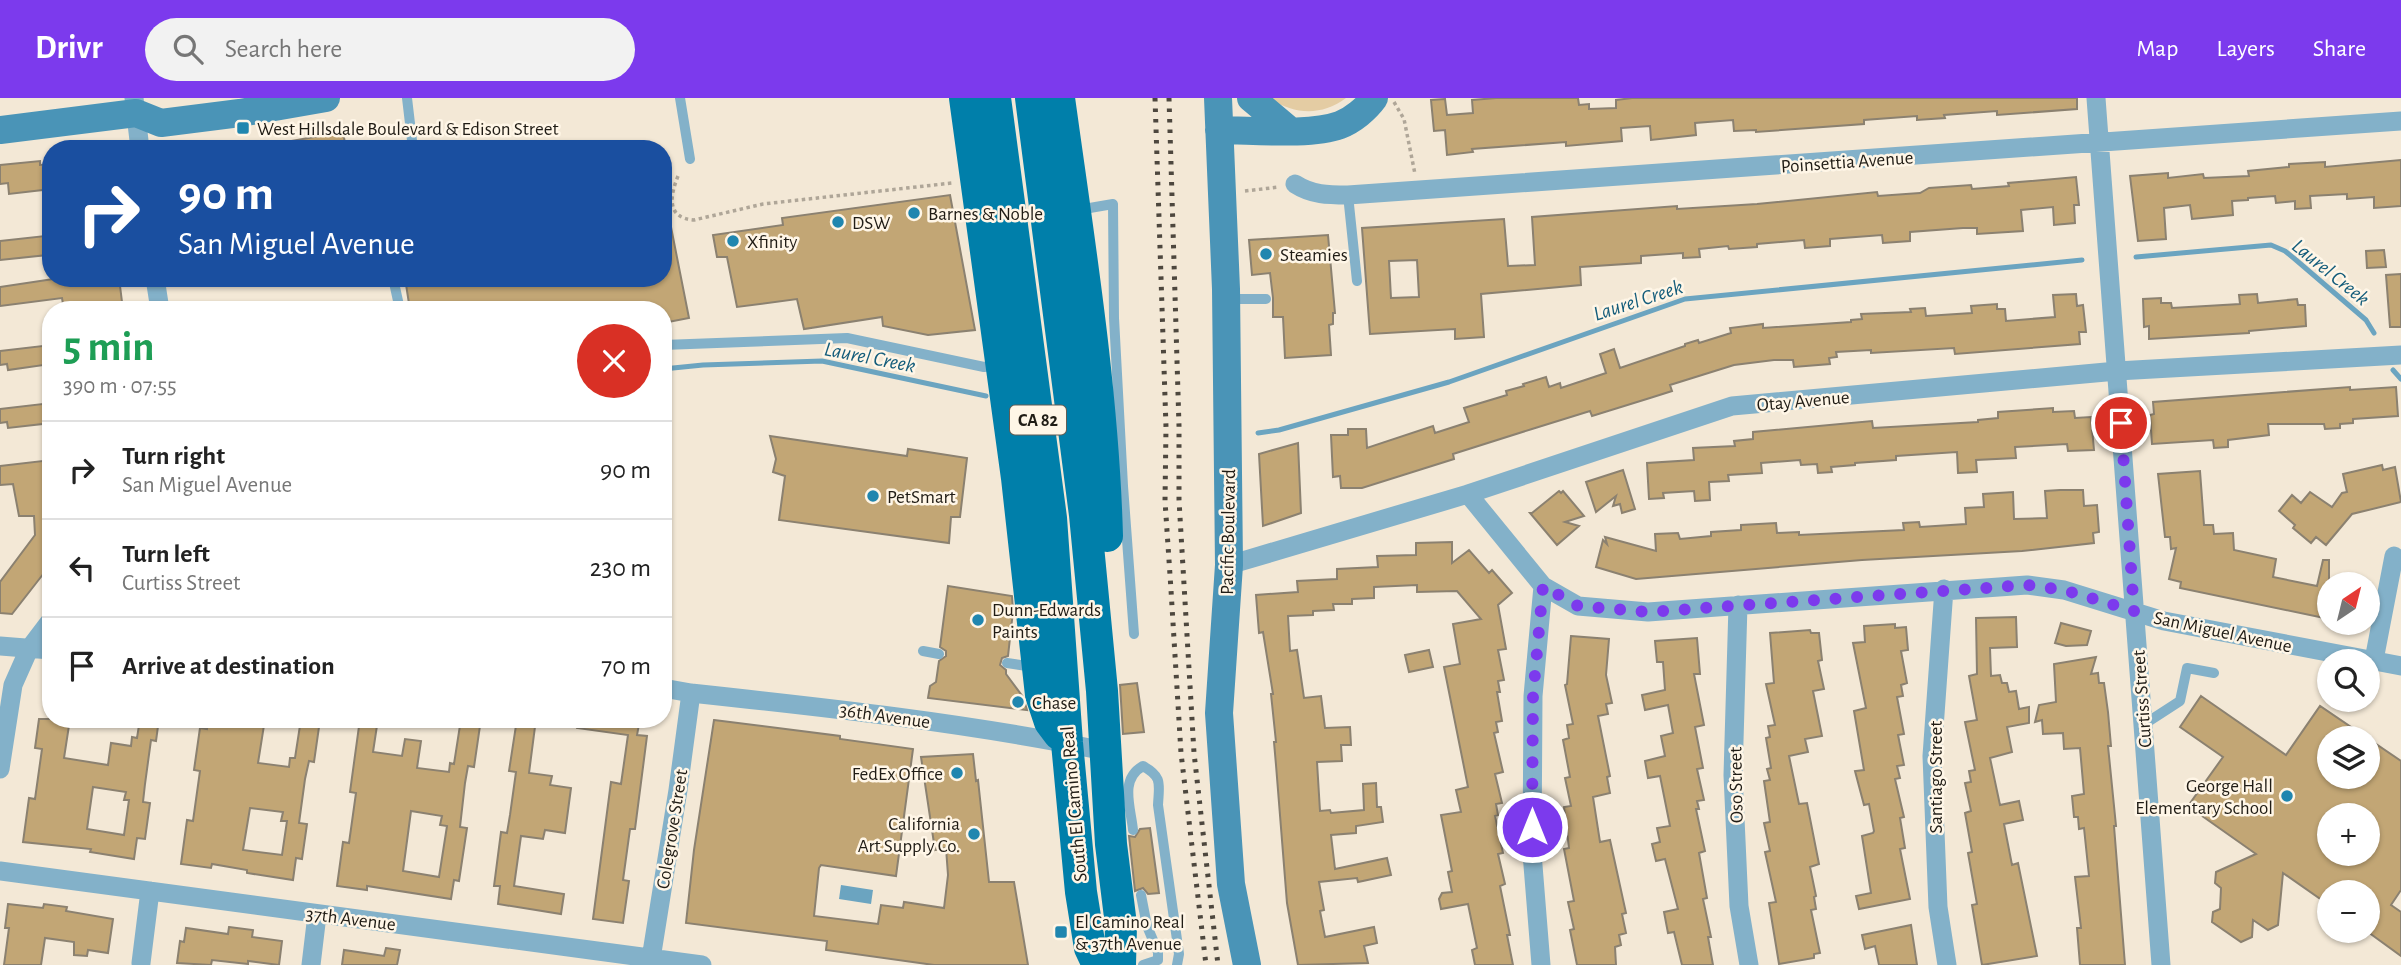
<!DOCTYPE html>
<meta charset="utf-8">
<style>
:root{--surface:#fff;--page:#f2f2f2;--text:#222;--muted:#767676;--line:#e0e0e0;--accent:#7c3aed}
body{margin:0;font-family:"Alegreya Sans",sans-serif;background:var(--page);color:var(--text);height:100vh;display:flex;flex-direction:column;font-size:26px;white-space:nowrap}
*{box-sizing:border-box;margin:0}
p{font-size:23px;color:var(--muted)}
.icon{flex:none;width:38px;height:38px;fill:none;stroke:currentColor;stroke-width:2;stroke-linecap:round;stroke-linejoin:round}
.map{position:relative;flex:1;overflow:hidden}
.details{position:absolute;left:42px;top:203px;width:630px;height:427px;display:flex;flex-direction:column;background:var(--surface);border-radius:28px;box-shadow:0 2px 5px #0004}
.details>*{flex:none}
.top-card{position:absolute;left:42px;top:42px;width:630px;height:147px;border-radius:28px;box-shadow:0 2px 5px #0004;background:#1a4fa0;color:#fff;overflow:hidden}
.needle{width:46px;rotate:35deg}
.buttons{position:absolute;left:2317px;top:474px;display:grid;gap:14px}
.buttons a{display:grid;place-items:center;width:63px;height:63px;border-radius:50%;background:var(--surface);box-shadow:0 2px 5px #0004;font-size:35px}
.pin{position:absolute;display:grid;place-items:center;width:60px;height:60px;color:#fff;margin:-30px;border:4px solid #fff;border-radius:50%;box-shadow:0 2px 7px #0007}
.me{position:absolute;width:77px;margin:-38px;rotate:0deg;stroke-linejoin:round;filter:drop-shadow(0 0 5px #0008)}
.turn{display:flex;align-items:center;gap:24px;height:147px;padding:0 21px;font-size:32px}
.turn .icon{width:91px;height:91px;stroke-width:2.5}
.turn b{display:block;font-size:49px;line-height:60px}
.round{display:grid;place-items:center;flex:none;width:74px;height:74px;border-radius:37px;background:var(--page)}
.overview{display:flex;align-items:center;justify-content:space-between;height:119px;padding:0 21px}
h1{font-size:42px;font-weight:700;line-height:52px;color:#1e9e55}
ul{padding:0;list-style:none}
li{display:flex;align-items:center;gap:21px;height:98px;padding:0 21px;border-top:2px solid var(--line)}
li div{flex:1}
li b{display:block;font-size:26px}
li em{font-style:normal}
header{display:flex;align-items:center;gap:42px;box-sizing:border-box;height:98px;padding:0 35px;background:var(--accent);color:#fff}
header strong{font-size:33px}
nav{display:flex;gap:38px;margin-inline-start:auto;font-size:24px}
.search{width:490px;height:63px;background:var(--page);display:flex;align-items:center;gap:18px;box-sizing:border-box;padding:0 24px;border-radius:38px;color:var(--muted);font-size:26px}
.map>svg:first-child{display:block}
</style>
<header>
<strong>Drivr</strong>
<div class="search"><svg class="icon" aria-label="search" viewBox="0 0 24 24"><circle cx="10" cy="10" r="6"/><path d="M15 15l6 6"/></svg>Search here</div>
<nav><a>Map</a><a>Layers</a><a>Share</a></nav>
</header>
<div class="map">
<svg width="2401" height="867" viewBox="0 0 2401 867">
<rect width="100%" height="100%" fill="#f3e8d6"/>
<path fill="#e4cca3" d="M1268,0H1346C1320,19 1294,16 1268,0Z"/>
<path fill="#6ba4c0" d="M841,787L873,792L871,806L839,801Z"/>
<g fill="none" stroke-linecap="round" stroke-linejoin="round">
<path stroke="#6ba4c0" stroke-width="5" d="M2136,159L2271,147L2285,153L2296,162L2366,222L2374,235
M663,271L703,267L822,263L986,298
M2393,272L2401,281
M1258,335L1279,332L1449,284L1685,201L2082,162"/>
</g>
<path fill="#c2a675" stroke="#8b8170" stroke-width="2" fill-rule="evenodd" d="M1496,0H1578L1579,7L1589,6V11L1616,10V2L1632,0H2077V11L1997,17V13L1944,17L1945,20L1917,22V18L1864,22V26L1756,34V32L1734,33L1733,22L1695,25L1696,37L1651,42L1650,28L1621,30L1622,43L1566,48V44L1472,51L1473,54L1447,57L1445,32L1434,33L1431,2L1445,1L1447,17L1473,15L1472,2Z
M343,34L346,51H292L291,43Z
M2401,62V108L2374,110V99L2347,101V96L2310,98L2311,110L2295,111V103L2276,105L2275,98L2248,100V102L2232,103L2233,117L2192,121L2190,107L2164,110L2166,141L2138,143L2130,78L2168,75V80L2203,76L2204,80L2249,78L2248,73L2289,69V66L2325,64V69Z
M40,63V67L51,66V91L9,96L8,85L0,86V67Z
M2076,79L2079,107H2074L2075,125L2054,127L2053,109L2021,112L2023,133L1977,136V130H1963L1910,134V143L1883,145L1882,137L1830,141V148L1805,150L1804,142L1757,146V149L1729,151L1728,148L1699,151L1700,159L1683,160V155L1641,158V165L1580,169L1581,187L1481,196L1484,239L1455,241V231L1370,236L1362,130L1504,121L1508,168L1535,167L1532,119L1677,108V111L1757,106L1877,94L1878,98L1920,95L1929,90L1971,87L1972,91L2009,88L2008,85ZM1417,162L1419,199L1391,200L1389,163Z
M950,97L975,232L928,237L883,228L882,219L804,231L797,201L737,209L727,159H717L713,137L783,127L782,120Z
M670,124L689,220L663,225V212H410L405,180H663V125Z
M1328,137L1335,215H1333V226L1329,227L1331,257L1285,260L1283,219H1273V200L1270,175L1252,177L1249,142Z
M45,138L47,157L0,162V143Z
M2384,152L2386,169L2367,170L2366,153Z
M2401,176V229H2390L2386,177Z
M60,180H119L123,212H64L62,200L0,208V189Z
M2076,196L2077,208L2083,207L2086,234H2079L2080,246L1955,256L1954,250L1871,255V252L1836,254L1837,259L1829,260L1830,266L1794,269L1793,262H1774L1734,267L1670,287L1672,293L1650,300L1592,318L1590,313L1532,331L1453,356L1454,361L1362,390H1341L1340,378L1333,379L1331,337H1348V331H1366L1367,350L1433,328L1435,335L1469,324L1464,310L1507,297L1506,293L1524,288L1523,286L1546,279L1549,289L1560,285L1561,290L1606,275L1600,256L1614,251L1620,270L1685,248V246L1698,242L1699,245L1731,235L1730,230L1763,226V230L1851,224V222L1862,221L1861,216L1911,214L1910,211L1925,210L1926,218L1972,215L1971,208L1997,206V211H2005L2006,223L2055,219L2053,197Z
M2257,196L2258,205L2297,201L2298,207H2305L2306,228L2249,233V235L2149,241V228L2144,229L2143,201L2161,200V205H2171L2172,210L2240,206L2239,197Z
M51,247V266L8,272L7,266L0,267V253Z
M2350,289V292L2396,289L2398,318L2353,321V325L2340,326V330L2325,331L2324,326H2268L2269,337L2228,342V349L2214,350L2213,342L2152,346L2150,317L2154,316L2153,304Z
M51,305V325L8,330L7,324L0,325V311Z
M2053,310V314L2074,313L2075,320L2091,319L2094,352L2068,353L2067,346L2015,349L2016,360L1976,362L1977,374L1958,375L1957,354L1896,358V362L1855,365V367L1831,369L1832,374L1818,375L1817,366L1801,367L1800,362L1761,365L1762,375L1728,377L1729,383L1709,384L1710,402L1695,403L1694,393L1663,395L1664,400L1649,401L1647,365L1694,362L1693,350L1735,348L1734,343L1753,341V334L1872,323L1873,330L1978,324V322L1998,320V314Z
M770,338L907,358L908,351L967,360L960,419H951L949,445L779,422L785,378L773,374L776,361Z
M1298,345L1301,415L1263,428L1259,356Z
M51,362V466L12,516L0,515V484L35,437L34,418H19L13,386L0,387V368Z
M2382,367L2383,372L2395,369L2401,404L2352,416L2326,447L2316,439L2311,445L2293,430L2295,427L2279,413L2292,397L2301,405L2310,394L2332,409L2342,395L2347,394L2343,376Z
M1623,372L1635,411L1622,415L1620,406L1613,408L1616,398L1596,414L1586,384Z
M2200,373L2204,427H2213L2214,436L2233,435L2234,452L2276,461L2273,479L2317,488L2323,462H2329V521L2180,490L2181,484L2169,481L2176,450L2171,451L2170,439H2165L2158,376Z
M2060,392H2083L2084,408L2097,407L2099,434L2093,435L2094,445L2022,453L1862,462L1636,481L1596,469L1603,442L1607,446L1605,439L1656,453L1655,436L1678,435L1680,441L1711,438V434L1741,432V427L1776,425L1777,435L1799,434V437L1904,432L1903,425L1919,424L1920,429L1966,426L1965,410L1984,409L1983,396L2013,394L2014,421L2047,420L2045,393Z
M1559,393L1561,395L1563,393L1584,418L1565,424L1579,428L1557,447L1530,415H1532Z
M1452,444V465L1469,452L1489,475L1492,472L1512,495L1498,507L1506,551L1498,552L1504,582L1498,583L1500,594H1497L1502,623L1496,624L1498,634L1494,635L1503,674L1495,676L1502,705L1496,706L1498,717L1495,718L1503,755L1498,756L1505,786L1500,788L1510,837H1507L1513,867H1475L1472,852L1477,850L1468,806L1441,811L1439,801L1442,795L1452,794L1448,774L1452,773L1441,717L1461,714L1456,692L1468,689L1444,569L1460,566L1453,526L1481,521L1457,493L1417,494V487L1374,489V500L1352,501V506H1333L1334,512L1313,513V517L1288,518L1290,553L1297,552L1304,600L1321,598L1325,630L1350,629L1351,647H1341L1342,663L1317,664L1320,713L1330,712L1331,715L1364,712L1363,686L1376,685L1377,709H1381L1383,724L1356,728V735L1331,737L1335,771L1387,760L1391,777L1358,784L1357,780L1319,784L1324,812L1320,813L1325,839L1374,829L1377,845L1364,848L1368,865L1298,867L1287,805L1276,667L1274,644H1276L1271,596H1273L1263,534L1259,535L1256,497L1298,494L1297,483L1337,481V471L1378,469L1377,458L1416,457V445Z
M948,488L1012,498L1013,513L1008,558L1002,560L1000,567L1006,572V576L1023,599L1027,612L928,600L930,588L936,584L939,563L946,558V553L940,549Z
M2016,519L2017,549L1990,550L1991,578L2000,577L2002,585H2007L2009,594L2016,593L2019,611L2029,609V625L2007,629L2012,654L1990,660L2000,707L2019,703L2023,722L2004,726L2012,767L2018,765L2037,858L1982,867L1972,807L1977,806L1968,755L1972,754L1965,715L1971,713L1965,685L1971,684L1969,673L1975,672L1965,624L1977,622L1969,578L1977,576L1976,520Z
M2061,525L2091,533L2087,547L2066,548L2055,545Z
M1895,526V530L1906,529L1908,552L1901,553L1907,585L1901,587L1903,598L1897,599L1904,636L1898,637L1904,667L1897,668L1900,680L1895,681L1904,719L1900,720L1905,750L1900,751L1910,801L1859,811L1856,798L1871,795L1862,738L1873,735L1874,733L1869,706L1864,707L1855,673L1864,672L1854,613L1866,610L1853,545L1865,544L1864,528Z
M1810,532L1811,535H1819L1822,562L1818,563L1824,591L1813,593L1822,638L1805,641L1808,654L1789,658L1799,706L1807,705L1819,766L1810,769L1816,798L1814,799L1816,811L1811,812L1820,855L1814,856V860L1779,866L1769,805L1776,804L1765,754L1770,753L1764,725L1770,724L1764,683L1770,682L1767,671L1771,670L1766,640L1770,639L1768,628L1775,627L1766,586L1774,585L1770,535Z
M1571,538L1609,541L1606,577L1612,605L1606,606L1608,616L1598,618L1610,678L1607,679L1610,695L1593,699L1600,744L1610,742L1626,815L1622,816L1626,835L1619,837L1621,847L1615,849L1616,867H1577L1570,832L1574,831L1568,804L1574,803L1564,751L1569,750L1564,709L1571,708L1565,680L1570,679L1563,642L1569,640L1567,627L1573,626L1565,587L1567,586Z
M1697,540L1700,576H1694L1704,627L1695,629L1703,670L1697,671L1704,702L1697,703L1699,711H1696L1705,753L1699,755L1707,800L1703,801L1711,839H1708L1713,867H1682L1674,834L1668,835L1664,814L1678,811L1665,761L1656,763L1652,746L1660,744L1657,730L1670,728L1660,678L1648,680L1645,663L1665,658L1661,638L1673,635L1668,607L1645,612L1642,597L1665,592L1663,564H1657L1655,543Z
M1429,552L1433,569L1409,574L1405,557Z
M2096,559L2091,576L2098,575L2099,585H2104L2108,614L2111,648H2108L2116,728H2114L2125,867H2080L2077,830H2081L2075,779L2089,778L2084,730L2079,731L2078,719H2074L2072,698L2084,696L2080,650L2064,651L2063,635L2043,636L2042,622L2035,624L2039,607L2056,604L2054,566Z
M1137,585L1144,634L1123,636L1120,587Z
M2201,598L2286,657L2320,608L2401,663V792L2391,807L2401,814V858L2368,834V794H2329V807L2283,775L2278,827L2268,832L2253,822L2252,839L2241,844L2212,824L2213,814L2220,811L2221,790L2215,785L2216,774L2256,756L2188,708L2223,659L2180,629ZM2329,640H2368V679H2329ZM2329,718H2368V756H2329Z
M39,621H70L64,660L108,667L111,645L131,648L132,639L137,640L140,621H159L156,643L151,642L145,686L143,704L150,705L145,741L137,740L134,761L90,754L91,751L23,744L29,700L35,701L42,651L35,650ZM93,689L126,694L124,702H129L124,737L87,731Z
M208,621H265L258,665L289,669L290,660H295L301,621H314L313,628L319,629L314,664L309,663L305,681L299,725L307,726L302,761L296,760L293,782L247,775V772L212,766L211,770L181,766L187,722L193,723L200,673L194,672L200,630L207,631ZM250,710L283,714L281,723H287L282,757L243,752Z
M360,621H378L373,654L402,658L405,641L421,643L417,670L449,674L450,665L454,666L461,621H481L474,669L468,668L465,685L460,729L467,730L459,783L454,782L451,801L367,788V792L337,788L343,744L349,745L356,695L350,694ZM411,713L442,718L440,727L447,728L439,779L403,773Z
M517,621H536L529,675L552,678L550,687L571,690L565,735L545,732L543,741L521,738L514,788L564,796L561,816L498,806L500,788H494L501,734L507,735L510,717L516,674L509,673Z
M578,621H640L637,637L647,638L635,731H630L623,782L629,783L623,825L593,821L611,684L621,686L628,637L577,630Z
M714,622L840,638V641L913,651L896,778L821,767L819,770L814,818L878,826L881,807L903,810L904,804L944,810L948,777L946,750L935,752L921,659L973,656L976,683L978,682L989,784H1014L1028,867H934L826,852L827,843L686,825L694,752Z
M1150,730L1159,795L1148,796L1143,790L1135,793L1129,738L1135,739L1140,731Z
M8,806L43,810L44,806L67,809L66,813L113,821L108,855L88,852L87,858L74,857V844L45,840L41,867H4L9,830H5Z
M1911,827L1917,867H1879L1875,848L1865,851L1862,837Z
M229,829L253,832L252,839L282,843L279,867L248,863V866L212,862L211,867L177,865L180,843L184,844L186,830L228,836Z
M386,850L400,852L397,867H342L344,852L384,858Z"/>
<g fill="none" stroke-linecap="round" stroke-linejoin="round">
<path stroke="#afa698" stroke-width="3.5" stroke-dasharray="3.5 3.5" stroke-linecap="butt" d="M1394,4L1404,21L1415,76
M678,78C670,98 666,120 694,122L763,106L952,85
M1245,93L1279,89"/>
<path stroke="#83b1c9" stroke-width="10" d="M407,0L413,51
M680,0L690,61
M1348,97L1357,183
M1078,112L1113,106L1114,220L1123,388L1134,536
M393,180L400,212
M1230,201H1266
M663,247L847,240L984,269L999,267
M923,553L939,556
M1007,565L1034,569
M2143,627L2180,603L2187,570L2214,575
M1133,732C1131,710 1119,681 1143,668C1163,679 1159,686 1158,707L1179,856L1177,867
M1141,797L1147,828L1158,854V862L1143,867"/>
<path stroke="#83b1c9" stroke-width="19" d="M134,0L140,51
M2096,0L2161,867
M1295,86C1312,97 1328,97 1348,97L2401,23
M155,180L160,212
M1468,396L1543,488L1578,508L1648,514L2027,487L2064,492L2164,523L2401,568
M1229,467L1468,396L1732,308L2117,273L2401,257
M1944,491L1932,658L1938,809L1947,867
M1738,507L1733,677L1739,808L1749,867
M0,548L51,552
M2374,562L2394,458
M663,590L691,595C830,610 968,625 1105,653
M0,671L13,587L29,551L51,522
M0,773L702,867
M141,865L150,793
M311,867L317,817
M650,867L678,692L691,595
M1541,867L1532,755L1533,598L1543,488"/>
<path stroke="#4a94b7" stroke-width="28" d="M1218,0L1226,191L1229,467L1219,615L1231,786L1247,867
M1251,0L1289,32
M0,32L136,15L161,25L240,15L326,0
M1219,32C1252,32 1310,38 1340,27C1353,22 1366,11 1374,0"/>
<path stroke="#007faa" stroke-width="32" d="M965,0L1017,380L1041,597L1050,624L1059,636
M995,0L1051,420L1067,645L1081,794L1090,850L1098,867
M1031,0L1085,417L1102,593L1111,746L1121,827L1120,867
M1059,0C1079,145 1103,292 1107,438"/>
<path stroke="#4d473e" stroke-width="5" stroke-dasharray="3.5 7" stroke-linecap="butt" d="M1155,0L1166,329L1165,403L1171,492L1181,655L1206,867
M1169,0L1179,328V402L1194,655L1218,867"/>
</g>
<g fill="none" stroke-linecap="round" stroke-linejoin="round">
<path stroke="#7c3aed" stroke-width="12" stroke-dasharray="0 21.6" d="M1532,729L1533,598L1543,488L1578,508L1648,514L2027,487L2064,492L2134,513L2121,325"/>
</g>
<g fill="#2086af" stroke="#fff6e7" stroke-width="2.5">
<rect x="236" y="23" width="14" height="14" rx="3.5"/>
<circle cx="914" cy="115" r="7"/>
<circle cx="838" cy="124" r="7"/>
<circle cx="733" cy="143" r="7"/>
<circle cx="1266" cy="156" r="7"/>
<circle cx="873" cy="398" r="7"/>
<circle cx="978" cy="522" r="7"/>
<circle cx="1018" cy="604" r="7"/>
<circle cx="957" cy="675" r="7"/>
<circle cx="2287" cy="698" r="7"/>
<circle cx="974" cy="736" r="7"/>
<rect x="1054" y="827" width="14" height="14" rx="3.5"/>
</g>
<g text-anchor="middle" stroke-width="5" stroke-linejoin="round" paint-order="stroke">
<rect fill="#fff6e7" stroke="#635d54" stroke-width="2" x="1010" y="307.5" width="56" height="29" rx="5"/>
<g font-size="18" font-weight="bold" fill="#201c15">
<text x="1038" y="328">CA 82</text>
</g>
<g font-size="19" fill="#201c15" stroke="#fff6e7" text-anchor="start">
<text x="257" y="37">West Hillsdale Boulevard &amp; Edison Street</text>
<text x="928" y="122">Barnes &amp; Noble</text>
<text x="852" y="131">DSW</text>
<text x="747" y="150">Xfinity</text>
<text x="1280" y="163">Steamies</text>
<text x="887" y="405">PetSmart</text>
<text x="992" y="518">Dunn-Edwards<tspan x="992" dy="22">Paints</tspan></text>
<text x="1032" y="611">Chase</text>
<text x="943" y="682" text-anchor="end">FedEx Office</text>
<text x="2273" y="694" text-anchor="end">George Hall<tspan x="2273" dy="22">Elementary School</tspan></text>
<text x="960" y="732" text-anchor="end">California<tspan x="960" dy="22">Art Supply Co.</tspan></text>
<text x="1075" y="830">El Camino Real<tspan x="1075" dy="22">&amp; 37th Avenue</tspan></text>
</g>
<g font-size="19" fill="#201c15" stroke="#fff6e7">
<text transform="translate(1847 63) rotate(-4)" y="7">Poinsettia Avenue</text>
<text transform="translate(1803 302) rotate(-5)" y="7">Otay Avenue</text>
<text transform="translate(1227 434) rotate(-89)" y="7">Pacific Boulevard</text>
<text transform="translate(2223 533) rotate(12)" y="7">San Miguel Avenue</text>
<text transform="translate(2141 601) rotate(-94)" y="7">Curtiss Street</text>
<text transform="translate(885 617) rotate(8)" y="7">36th Avenue</text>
<text transform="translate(1935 679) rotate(-90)" y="7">Santiago Street</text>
<text transform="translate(1735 687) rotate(-91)" y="7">Oso Street</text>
<text transform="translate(1073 706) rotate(-95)" y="7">South El Camino Real</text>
<text transform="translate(671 731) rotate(-81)" y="7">Colegrove Street</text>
<text transform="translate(351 820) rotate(7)" y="7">37th Avenue</text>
</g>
<g font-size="21" font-style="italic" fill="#155d7b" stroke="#fff6e7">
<text transform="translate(2331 174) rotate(39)" y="7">Laurel Creek</text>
<text transform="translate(1638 202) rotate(-18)" y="7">Laurel Creek</text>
<text transform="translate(870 259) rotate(11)" y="7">Laurel Creek</text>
</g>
</g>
</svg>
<div class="buttons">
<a><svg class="needle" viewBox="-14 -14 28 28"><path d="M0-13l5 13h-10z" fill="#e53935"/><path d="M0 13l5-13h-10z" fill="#767676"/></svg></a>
<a><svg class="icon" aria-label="search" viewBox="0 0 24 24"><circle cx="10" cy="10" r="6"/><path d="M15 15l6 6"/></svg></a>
<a><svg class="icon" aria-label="layers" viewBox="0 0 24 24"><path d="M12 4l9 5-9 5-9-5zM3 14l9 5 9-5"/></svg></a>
<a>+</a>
<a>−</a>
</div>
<div class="pin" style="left:2121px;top:325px;background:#d93025"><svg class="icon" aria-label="arrive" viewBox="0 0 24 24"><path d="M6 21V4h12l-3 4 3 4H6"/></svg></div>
<svg class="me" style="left:1532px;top:729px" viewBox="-20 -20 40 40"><circle r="17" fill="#7c3aed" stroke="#fff" stroke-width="3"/><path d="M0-11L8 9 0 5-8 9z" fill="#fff"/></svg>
<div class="top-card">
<div class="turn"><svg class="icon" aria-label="right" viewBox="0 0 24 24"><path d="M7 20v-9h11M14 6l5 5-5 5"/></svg><div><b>90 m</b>San Miguel Avenue</div></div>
</div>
<section class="details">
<div class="overview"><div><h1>5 min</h1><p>390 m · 07:55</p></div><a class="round" style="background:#d93025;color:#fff"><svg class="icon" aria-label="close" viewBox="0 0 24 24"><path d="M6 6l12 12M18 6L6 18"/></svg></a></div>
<ul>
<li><svg class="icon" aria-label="right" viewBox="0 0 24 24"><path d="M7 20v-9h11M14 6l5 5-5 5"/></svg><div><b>Turn right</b><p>San Miguel Avenue</p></div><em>90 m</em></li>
<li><svg class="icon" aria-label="left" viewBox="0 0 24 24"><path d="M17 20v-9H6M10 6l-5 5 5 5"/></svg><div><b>Turn left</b><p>Curtiss Street</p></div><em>230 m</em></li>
<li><svg class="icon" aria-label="arrive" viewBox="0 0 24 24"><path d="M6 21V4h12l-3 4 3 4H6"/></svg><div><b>Arrive at destination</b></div><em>70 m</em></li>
</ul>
</section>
</div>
